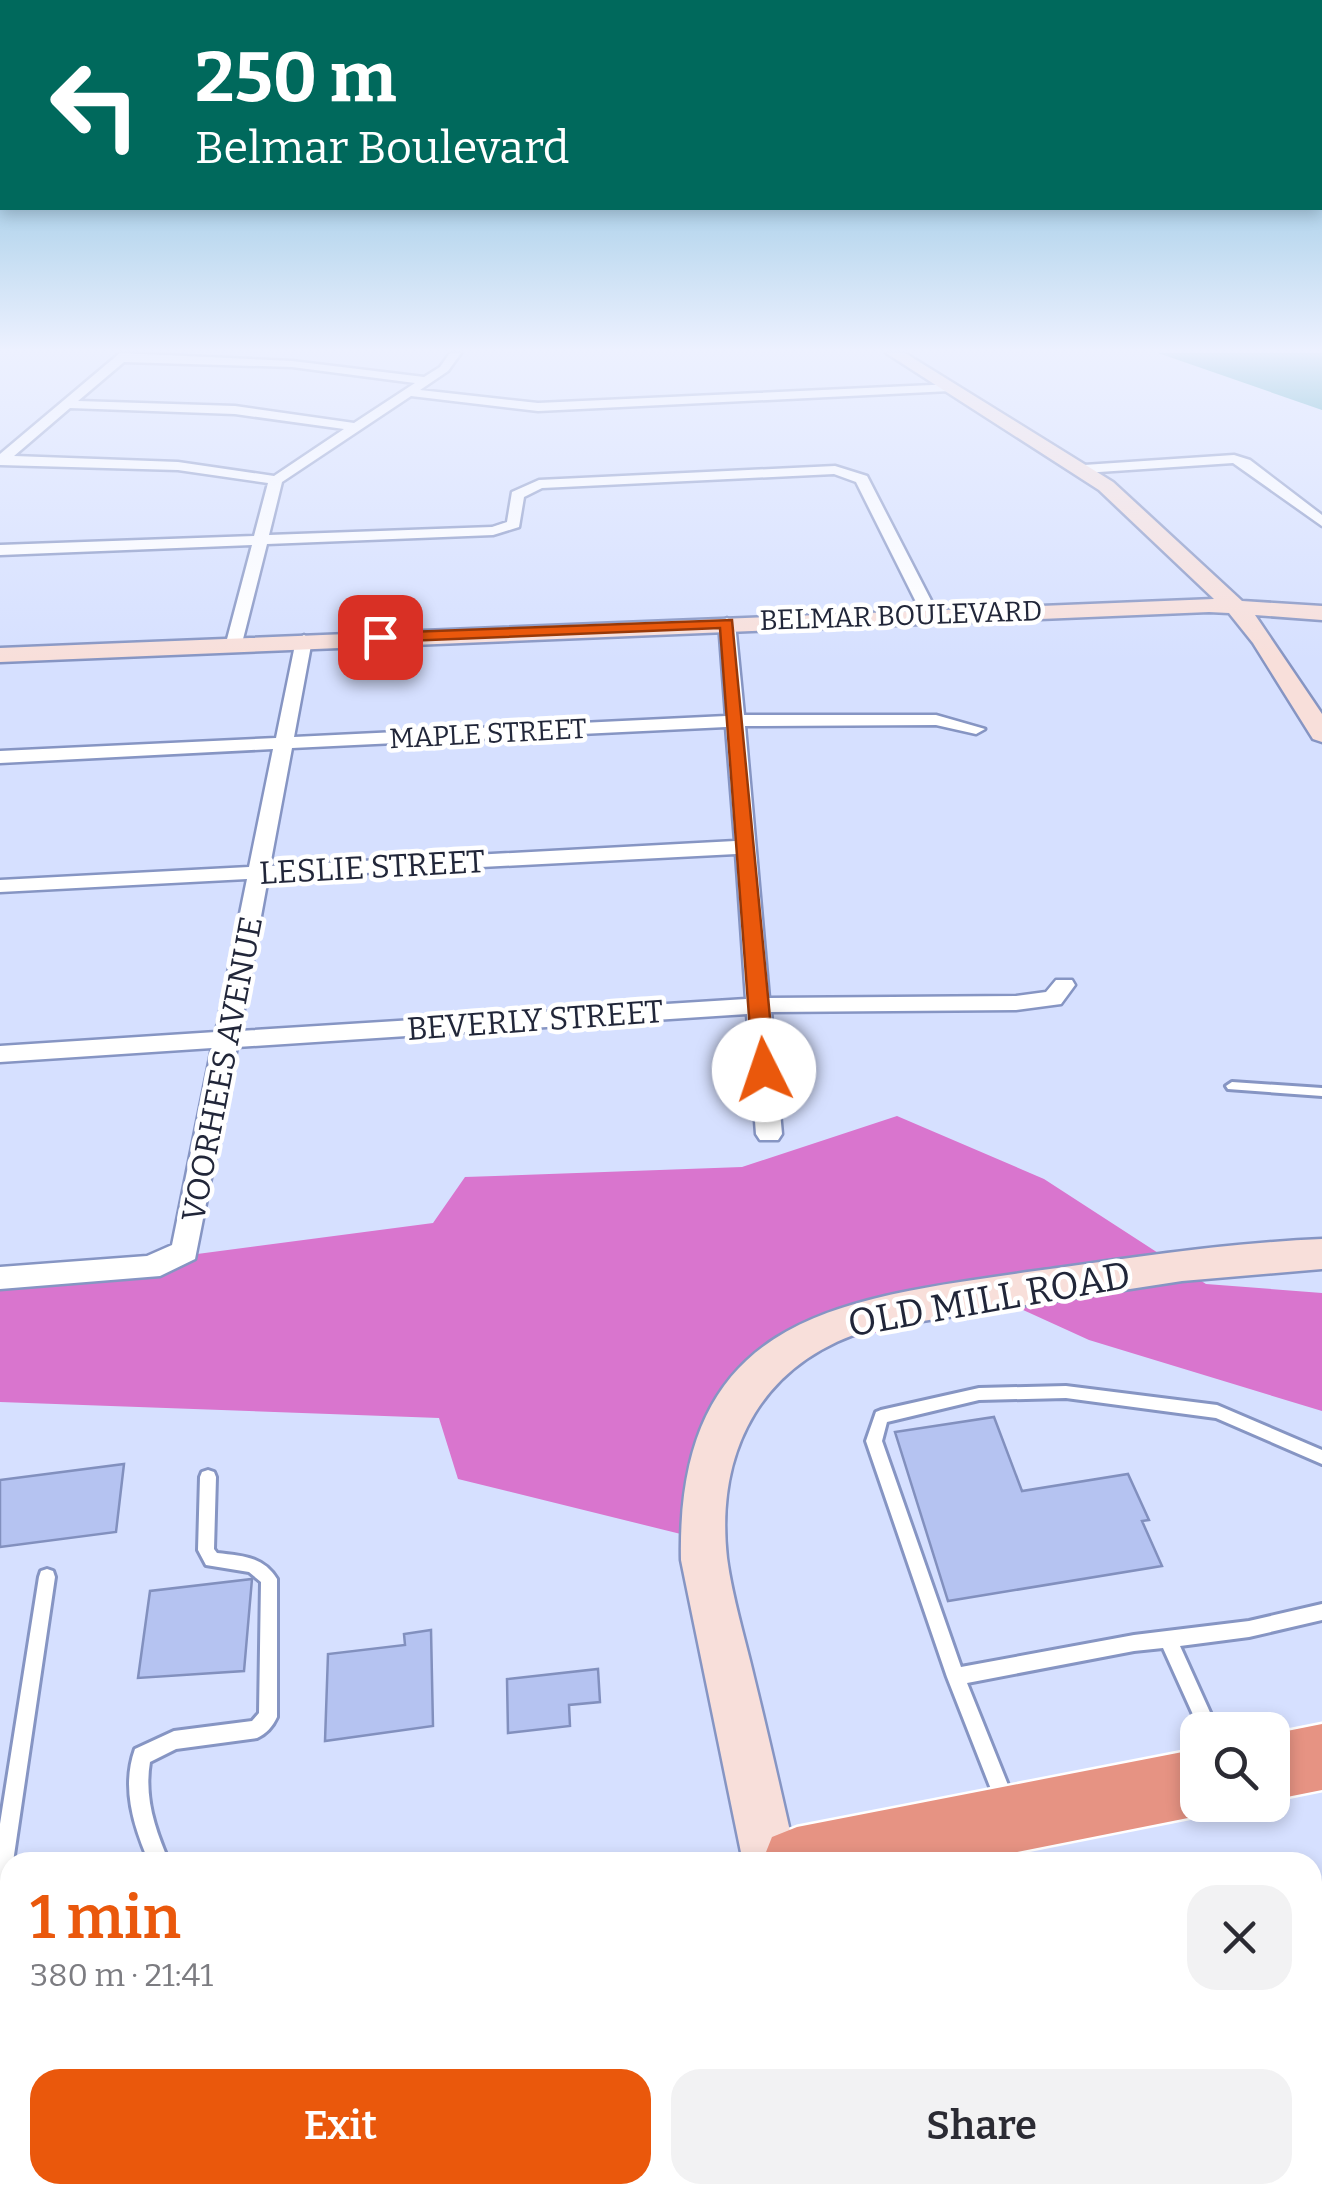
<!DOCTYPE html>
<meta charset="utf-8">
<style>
:root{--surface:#fff;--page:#f2f2f3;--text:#2b2b33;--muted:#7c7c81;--accent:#ea580c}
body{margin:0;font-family:Bitter,serif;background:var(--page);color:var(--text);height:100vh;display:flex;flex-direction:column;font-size:38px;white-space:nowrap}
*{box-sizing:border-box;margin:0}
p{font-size:32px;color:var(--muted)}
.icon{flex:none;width:55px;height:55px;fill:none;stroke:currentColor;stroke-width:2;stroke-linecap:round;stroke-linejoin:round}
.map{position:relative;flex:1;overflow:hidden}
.panel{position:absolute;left:0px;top:1852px;width:1322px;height:352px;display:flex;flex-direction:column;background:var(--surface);border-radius:30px 30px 0 0;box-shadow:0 5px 15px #0003}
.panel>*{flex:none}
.top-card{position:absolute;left:0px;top:0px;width:1322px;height:210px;box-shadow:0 5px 15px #0003;background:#00695c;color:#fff;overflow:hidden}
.buttons{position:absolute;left:1180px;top:1712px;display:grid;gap:20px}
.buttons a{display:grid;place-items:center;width:110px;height:110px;border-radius:20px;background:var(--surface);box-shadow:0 5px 15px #0003;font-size:50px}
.pin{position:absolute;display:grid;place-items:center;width:85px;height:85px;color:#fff;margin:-42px;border-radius:20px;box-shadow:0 5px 15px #0006}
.me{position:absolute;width:110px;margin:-55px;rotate:356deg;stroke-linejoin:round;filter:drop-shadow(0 0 8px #0008)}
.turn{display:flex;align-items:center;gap:35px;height:210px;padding:0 30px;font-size:45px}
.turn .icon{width:130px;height:130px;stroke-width:2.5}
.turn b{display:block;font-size:70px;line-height:85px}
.round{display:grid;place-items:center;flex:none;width:105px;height:105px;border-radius:30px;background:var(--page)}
.headline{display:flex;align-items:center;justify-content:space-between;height:170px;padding:0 30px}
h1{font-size:60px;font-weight:600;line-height:75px;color:var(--accent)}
.button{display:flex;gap:20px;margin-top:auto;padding:20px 30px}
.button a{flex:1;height:115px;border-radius:30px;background:var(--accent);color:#fff;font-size:40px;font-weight:600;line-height:115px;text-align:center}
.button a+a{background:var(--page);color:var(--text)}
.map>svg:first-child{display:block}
</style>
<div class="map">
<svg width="1322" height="2204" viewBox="0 0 1322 2204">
<rect width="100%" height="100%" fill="#d6e0ff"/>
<path fill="#d975ce" d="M897,1116L1044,1179L1206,1284L1322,1293V1411L1089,1340L1010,1304L777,1354L701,1539L458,1479L439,1418L0,1402V1280L433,1223L465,1177L742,1167Z"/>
<path fill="#2b9aad" d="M1158,353H1322V410Z"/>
<path fill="#b5c3f1" stroke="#8290be" stroke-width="2.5" d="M994,1417L1022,1491L1128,1474L1149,1520L1142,1521L1162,1566L948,1601L895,1432Z
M124,1464L116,1532L0,1547V1480Z
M252,1579L244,1671L138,1678L150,1591Z
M431,1630L433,1726L325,1741L328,1654L405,1645L404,1634Z
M598,1669L600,1702L569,1705L570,1726L508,1733L507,1679Z"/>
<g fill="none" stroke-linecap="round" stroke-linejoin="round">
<defs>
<path id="lane" d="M1232,1082L1322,1088V1096L1228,1089L1226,1086Z
M1066,1386L1217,1405L1322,1450V1464L1216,1418L1066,1398L979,1400L887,1422L882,1441L961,1667L1134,1635L1249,1621L1322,1604V1620L1249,1637L1180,1646L1218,1730H1200L1163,1648L1134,1651L967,1683L1014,1800L1012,1807L1005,1809L998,1807L947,1677L866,1441L876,1412L881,1410L979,1388Z
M208,1470L214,1472L216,1477L214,1549L217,1553C242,1556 263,1556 277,1579V1717C273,1726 266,1734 257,1738L176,1749L150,1762C144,1798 155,1829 169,1862H149C134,1827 121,1788 135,1749L174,1731L252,1721L259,1713L261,1582L249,1572L206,1565L198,1550L200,1477L202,1472Z
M47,1569L53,1571L55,1577L13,1862H10V1886L7,1894L0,1897V1824L39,1577L41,1571Z"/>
<path id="street" d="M120,353L292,361L424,377L440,367L450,353H461L448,371L420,390L538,403L954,384L950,391L538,411L411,396L282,482L269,535L492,527L507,522L512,492L539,480L835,466L867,476L938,614L930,619L922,614L856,482L834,474L542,488L524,497L519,527L493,535L267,544L242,643L228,647L226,643L252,545L0,555V545L254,536L268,483L178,470L0,465V454ZM124,362L292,367L415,383L354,423L235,406L78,401ZM70,408L235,414L344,429L274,476L178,462L14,456Z
M1234,455L1250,460L1322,515V526L1233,463L1084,473L1077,469L1084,465Z
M727,618L735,623L744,715H936L985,729L976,734L936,725L745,726L769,998L1016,996L1046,992L1056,980H1072L1075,985L1061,1004L1016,1010L771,1012L782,1134L778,1140H760L756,1134L747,1014L237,1047L195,1259L160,1276L0,1289V1267L147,1256L172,1245L212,1048L0,1062V1046L216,1032L247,879L0,892V880L249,867L273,749L0,763V751L276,738L296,640L304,635L312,640L294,737L726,716L719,623ZM726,727L735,841L270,866L292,748ZM736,854L746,999L240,1031L268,878Z"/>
<path id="secondary" d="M886,353H905L1113,482L1242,601L1322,606V620L1255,615L1322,714V742L1313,739L1253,643L1229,613L1209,612L0,662V648L1214,599L1099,490Z
M1322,1239V1269L1182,1281L871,1329C763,1361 715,1449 727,1558C732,1597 745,1638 754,1677C769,1738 783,1800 797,1862H743L681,1560C676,1314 839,1299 1035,1271C1131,1258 1225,1243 1322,1239Z
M824,2195H886L889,2204H827Z"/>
<path id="highway" d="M1322,1724V1790L1272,1800V1734Z
M1198,1749V1805H1222L1198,1816L967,1862H762L772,1837L797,1827Z
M1322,1892V1964L1312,1966V1894Z
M10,1987V2063L0,2065V1989Z
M16,2195H133L130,2204H13Z"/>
</defs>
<use href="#lane" stroke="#8695c3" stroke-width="6"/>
<use href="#street" stroke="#8695c3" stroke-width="5"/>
<use href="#secondary" stroke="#8695c3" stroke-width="5"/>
<use href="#highway" stroke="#fff" stroke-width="5"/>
<use href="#lane" fill="#fff" fill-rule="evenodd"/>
<use href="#street" fill="#fff" fill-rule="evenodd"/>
<use href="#secondary" fill="#f8dfda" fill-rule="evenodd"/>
<use href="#highway" fill="#e69383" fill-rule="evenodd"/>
</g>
<linearGradient id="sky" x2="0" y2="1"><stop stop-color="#5caad0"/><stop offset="0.53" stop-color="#edf1ff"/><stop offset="1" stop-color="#edf1ff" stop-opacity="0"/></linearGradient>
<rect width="1322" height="661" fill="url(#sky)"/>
<path fill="#ea580c" stroke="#983908" stroke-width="2.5" d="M732,620L775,1070L764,1078L753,1070L720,628L380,642L373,637L380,633Z"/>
<g text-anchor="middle" stroke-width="9" stroke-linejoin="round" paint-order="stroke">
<g font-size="28" fill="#212639" stroke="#fff">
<text transform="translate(901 615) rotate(-2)" y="10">BELMAR BOULEVARD</text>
<text transform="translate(488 733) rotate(-3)" y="10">MAPLE STREET</text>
</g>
<g font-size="32" fill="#212639" stroke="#fff">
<text transform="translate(372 867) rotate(-3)" y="11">LESLIE STREET</text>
<text transform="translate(535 1020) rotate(-4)" y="11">BEVERLY STREET</text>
<text transform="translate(222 1069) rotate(-79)" y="11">VOORHEES AVENUE</text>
</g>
<g font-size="38" fill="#212639" stroke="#fff">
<text transform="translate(989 1299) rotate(-10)" y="13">OLD MILL ROAD</text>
</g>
</g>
</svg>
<div class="buttons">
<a><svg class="icon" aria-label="search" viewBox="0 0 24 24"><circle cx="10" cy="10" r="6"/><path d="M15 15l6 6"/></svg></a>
</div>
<div class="pin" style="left:380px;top:637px;background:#d93025"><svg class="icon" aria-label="arrive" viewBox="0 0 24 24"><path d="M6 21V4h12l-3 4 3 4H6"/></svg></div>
<svg class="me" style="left:764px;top:1070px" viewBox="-20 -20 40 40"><circle r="19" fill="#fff"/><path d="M0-13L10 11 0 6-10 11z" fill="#ea580c"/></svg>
<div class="top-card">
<div class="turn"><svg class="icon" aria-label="left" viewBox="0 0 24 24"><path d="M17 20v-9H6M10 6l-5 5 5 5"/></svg><div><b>250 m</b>Belmar Boulevard</div></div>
</div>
<section class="panel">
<div class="headline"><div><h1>1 min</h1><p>380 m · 21:41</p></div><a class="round"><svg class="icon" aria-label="close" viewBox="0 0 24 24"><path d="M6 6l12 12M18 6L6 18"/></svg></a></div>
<div class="button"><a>Exit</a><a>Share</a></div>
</section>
</div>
